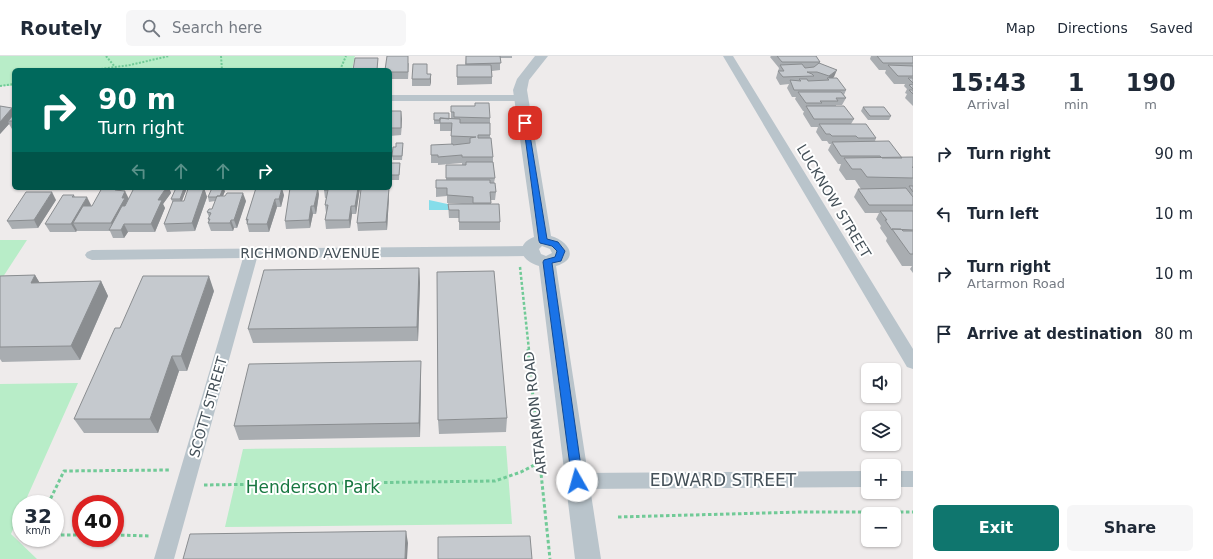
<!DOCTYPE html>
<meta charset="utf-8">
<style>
:root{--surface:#fff;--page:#f6f6f7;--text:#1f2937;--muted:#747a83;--line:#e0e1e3;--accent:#0f766e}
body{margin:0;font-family:"DejaVu Sans",sans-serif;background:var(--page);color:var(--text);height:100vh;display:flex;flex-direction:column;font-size:15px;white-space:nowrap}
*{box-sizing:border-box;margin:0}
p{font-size:13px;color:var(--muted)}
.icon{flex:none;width:22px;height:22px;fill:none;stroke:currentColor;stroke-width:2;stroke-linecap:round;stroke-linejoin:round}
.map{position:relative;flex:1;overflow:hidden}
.details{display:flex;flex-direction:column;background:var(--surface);width:300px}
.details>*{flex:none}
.guide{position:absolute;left:12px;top:12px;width:380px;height:122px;border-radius:6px;box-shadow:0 1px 3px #0004;background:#00695c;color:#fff;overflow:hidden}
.controls{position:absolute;left:861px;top:307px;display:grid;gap:8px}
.controls a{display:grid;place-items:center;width:40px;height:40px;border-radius:6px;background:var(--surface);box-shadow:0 1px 3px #0004;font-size:20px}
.speed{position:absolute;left:12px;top:439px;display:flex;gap:8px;font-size:20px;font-weight:700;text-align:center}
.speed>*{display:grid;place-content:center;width:52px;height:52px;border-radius:50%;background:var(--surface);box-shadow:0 1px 3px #0004;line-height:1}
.speed small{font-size:10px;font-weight:400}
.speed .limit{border:6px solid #d22;background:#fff;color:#111}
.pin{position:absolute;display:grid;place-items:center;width:34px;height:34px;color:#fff;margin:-17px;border-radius:8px;box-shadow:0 2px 6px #0006}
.me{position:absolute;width:44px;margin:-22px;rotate:353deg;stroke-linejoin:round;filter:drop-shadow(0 0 3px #0008)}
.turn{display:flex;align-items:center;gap:14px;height:84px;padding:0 20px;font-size:18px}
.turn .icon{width:52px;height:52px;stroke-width:2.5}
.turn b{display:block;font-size:28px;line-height:34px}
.lanes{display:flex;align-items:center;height:38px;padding:0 20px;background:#0003;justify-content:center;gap:20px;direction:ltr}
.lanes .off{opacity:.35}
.eta{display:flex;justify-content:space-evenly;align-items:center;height:68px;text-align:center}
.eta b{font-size:24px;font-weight:700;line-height:28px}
.action{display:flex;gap:8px;margin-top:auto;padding:8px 20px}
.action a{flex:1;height:46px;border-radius:6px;background:var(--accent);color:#fff;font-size:16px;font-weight:700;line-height:46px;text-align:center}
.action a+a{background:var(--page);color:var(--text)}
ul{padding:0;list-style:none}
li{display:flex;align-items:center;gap:12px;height:60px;padding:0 20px}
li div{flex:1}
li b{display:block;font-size:15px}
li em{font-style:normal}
header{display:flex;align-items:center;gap:24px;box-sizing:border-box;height:56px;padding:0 20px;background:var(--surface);border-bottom:1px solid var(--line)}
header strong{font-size:19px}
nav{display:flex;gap:22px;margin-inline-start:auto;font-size:14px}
.search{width:280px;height:36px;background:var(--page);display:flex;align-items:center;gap:10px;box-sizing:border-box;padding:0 14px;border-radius:6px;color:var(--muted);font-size:15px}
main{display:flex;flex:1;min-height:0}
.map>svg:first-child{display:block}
</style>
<header>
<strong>Routely</strong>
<div class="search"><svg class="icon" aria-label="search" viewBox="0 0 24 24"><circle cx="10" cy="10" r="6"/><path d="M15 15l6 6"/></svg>Search here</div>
<nav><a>Map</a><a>Directions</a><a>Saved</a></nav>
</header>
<main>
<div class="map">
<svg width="913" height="503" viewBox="0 0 913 503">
<rect width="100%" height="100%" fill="#eeebeb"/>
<path fill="#b8edc8" d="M0,0H355L352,14H14V30H0Z
M0,184H27L1,224H0Z
M78,327L24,448H21V455L11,478L37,503H0V328Z
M506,390L512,468L225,471L243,393Z"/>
<path fill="#85ddea" d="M429,144L452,149V154H429Z"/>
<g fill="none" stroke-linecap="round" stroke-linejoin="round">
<path stroke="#71ca97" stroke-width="2" stroke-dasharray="2 1.5" stroke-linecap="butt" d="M106,0L115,11
M221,0L222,14
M94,14L130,9L169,0
M340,14L346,0
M0,30L14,28"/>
<path stroke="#71ca97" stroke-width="2.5" stroke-dasharray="3 2" stroke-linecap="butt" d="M520,211L529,294"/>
<path stroke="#71ca97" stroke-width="3" stroke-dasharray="3.5 2.5" stroke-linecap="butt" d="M528,293L550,503
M204,429L495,425L521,416L540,406
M48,448L64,415L171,414
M618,461L802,456H913
M55,479H81
M115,479L150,480"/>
<path fill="#b9c4cb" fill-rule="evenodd" d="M723,0H733L913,293V313L907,311Z
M390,39H521L526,42L521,45H390Z
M529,190L534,192L536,195L534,198L529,200L257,202L174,503H154L243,202L92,204L87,202L85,199L87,196L92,194Z
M868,415V431L577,433L570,431L568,425L570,419L577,417Z
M894,415H913V431H894Z"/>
<path fill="#b9c4cb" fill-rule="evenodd" d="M535,0H548L529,24L527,34L551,180C569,185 580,203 556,210L601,503H575L539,210C521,205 514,189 534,181L513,34L517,23ZM542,190L550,193L552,197L546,200L541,198L539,193Z"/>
</g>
<path fill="#a9adb1" d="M466,0H512V2H500V14L492,15V28L457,29V9H465Z
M771,0H816L820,6V8L834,21L832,22L846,34L844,39L846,42L842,49H836V50L854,63L851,68L876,82L875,85L902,102L913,101V217L910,213L912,210H902L886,185L887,182L880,172L881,170L876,163L879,157H865L854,141L858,133H861L855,124H846L839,114L841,108H838L828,94L831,88H829L827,85H822L816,76L818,71H811L803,58L804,55H803L795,43L796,41H792L787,32L789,28L780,29L776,22L779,12L770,1Z
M871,0H913V50L905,42L907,38L905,37L907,33L904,30L905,28H894L885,17L886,14H879L870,3Z
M409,7L408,23H390V14Z
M427,18H431V26L430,30H412V23Z
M0,50L14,55V73H12L9,68L0,78Z
M451,50L490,62V82L493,101V106L495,122L494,127L496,136L495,144H491V148L500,166V174H459V162H449L448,148H462L447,147V140L436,141V132L446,124V109H466H462V107L438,109V107H431V99L451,88V75H440V68H434V57L449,63H451Z
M863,51L891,60L889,64H868L861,55Z
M390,55H401V79L390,80Z
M403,91L402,104H393L392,100Z
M390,107H400L399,124H390Z
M134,132H169L171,137L163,148L165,152L155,176H128L124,182H113L110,175H77V174L76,176H50L45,168L74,139L75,141L91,149L90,150H92L121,135L129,143Z
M176,132H187L182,145H184L204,132L207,141L195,175L167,176L164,168L173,147L171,143Z
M256,132L284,139L281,151H277L269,176H249L246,164Z
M360,132L356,158H352L350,172L326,173L325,164L326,157L325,149L326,142H325L324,134Z
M389,133V141L387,174L358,175L357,167Z
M225,135L223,140L246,145L237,172H234L233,175H211L208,167L209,166L208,163L209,161L207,156L212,153L215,145L209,146L208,141Z
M319,138L316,158H313L310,172L286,173L285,165Z
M56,144L38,172L12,173L7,165Z
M419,212L420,227L418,285L253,287L248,273Z
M35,219L39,226L101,225L108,240L80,304L2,306L0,303V220Z
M214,235L187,315H179L158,377H84L74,363L120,272Z
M421,320L420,381L239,384L234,370Z
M507,362L506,376L439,378L438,364Z"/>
<path fill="#8a8d90" d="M837,14L834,21L828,26L829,24L828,23L829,20Z
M431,18V26L430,30V23Z
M12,52L14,55V62L8,65L9,68L0,78V66Z
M401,55L402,63L401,79Z
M116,132H120L122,137L115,134Z
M166,132H169L171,137L163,148L165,152L155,176L151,168L158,144Z
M184,132H187L181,147L180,143Z
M204,132L207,141L195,175L192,167Z
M223,132L225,135L221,145L219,141Z
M282,132L284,139L281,151L279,143Z
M318,132L319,138L316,158L314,150Z
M358,132H360L356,158L355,150Z
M389,133V141L387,174L386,166Z
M125,135L129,143L114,174L111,167L122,142Z
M52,136L56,144L38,172L34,164Z
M243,137L246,145L237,172L234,164Z
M87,141L91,149L81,167H73L77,174L76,176L71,168Z
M275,143L277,151L269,176L267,168Z
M311,150L313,158L310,172L309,164Z
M351,150L352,158L350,172L349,164Z
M231,164L234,172L233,175L230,167Z
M124,168L128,176L124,182L121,174Z
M419,212L420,227L418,285L417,271Z
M35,219L44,234L31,227Z
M209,220L214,235L187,315L181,300Z
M101,225L108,240L80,304L71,290Z
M172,300L179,315L158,377L150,363Z
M421,305V320L420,381L419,367Z
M406,475L408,487L407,503H405Z"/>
<path fill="#c5c9ce" stroke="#8a8d90" d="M387,0H408V16H390V14H385Z
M466,0H500L501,7L466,8Z
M777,0H816L820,6H782Z
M877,0H913V7H883Z
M355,2H378L377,14H353Z
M819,7L837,14L829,20L817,16H807L812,18L814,20L783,21L778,15H784L780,9L802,8L805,12L814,11Z
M413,8H427V18H431L430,23H412Z
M457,9H491L492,21H457Z
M888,9L913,10V20H898Z
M827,22H837L846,34H794L790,24L801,25L799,23H807L808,25L829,24Z
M908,22H913V27Z
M913,28V33L909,29Z
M909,34H913V38Z
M798,36H841L846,42H836L838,45H820L822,47H806Z
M475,47H489L490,62L454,61V56H451V50H475Z
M0,50L12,52L0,66Z
M806,50H844L854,63H814Z
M863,51H884L891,60H870Z
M390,55H401V72H390Z
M434,57H449V63L440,62V64H434Z
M14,58V65H8Z
M440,62L460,63V67H490V79H478V82H491L493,101H462V99L438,101V99H431V89L453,88V89L470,87V82L476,81L451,80L452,67H440Z
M819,68H866L876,82H858L856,80H832L830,78H826Z
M889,85L902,102H882L880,100H841L832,86Z
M396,87H403L402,100H392L393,91H396Z
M913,101V111H912L913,112V122L867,121L861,113H852L844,102Z
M466,106H493L495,122H446V109H466Z
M390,107H400L399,119H390Z
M436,124H490V127H495L496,136H490L491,147H473V141L447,139V132H436Z
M909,130H913V136Z
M102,132H116L115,134L125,135L122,142H125L111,167H73L83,150H92Z
M134,132H166L158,144H162L151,168H124L121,174H109L122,150H125Z
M176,132H184L180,143H171Z
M204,132L192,167L164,168L173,145H184L188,133Z
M212,132H223L220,140H217V141H208Z
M256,132H282L279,143H275L267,168H247L248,163L246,164Z
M290,132H318L314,150H311L309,164L285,165Z
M324,132H358L355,150H351L349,164H325L328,149H325L328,134H324Z
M906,132L913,141V149H869L858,133Z
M361,133H389L386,166L357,167Z
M26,136H52L34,164L7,165Z
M227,137H243L234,164H231L230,167H208L210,163H208L211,157L207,156L209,153H212L217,140H225Z
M63,139H74L72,141H87L71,168H45Z
M448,148H499L500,166H459V154H449Z
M880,155H913V174L892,173V174L885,164H887Z
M892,173H901L903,175H913V198H910Z
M419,212L417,271L248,273L264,214Z
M494,215L507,362L438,364L437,216Z
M35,219L31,227L101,225L71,290L0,291V220Z
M143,220H209L181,300H172L150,363H74L115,272H120Z
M421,305L419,367L234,370L249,308Z
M406,475L405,503H183L190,478Z
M530,480L532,503H438V481Z"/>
<path fill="#1a73e8" stroke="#114b97" d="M523,65L528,67L547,183L558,186L565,195L561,205L552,207L583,425L581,429L577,430L573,429L572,425L543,206L544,204L555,201L557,195L552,190L540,187L539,185Z"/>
<g text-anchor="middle" stroke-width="4" stroke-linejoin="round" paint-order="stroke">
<g font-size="14" fill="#445058" stroke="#fff">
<text transform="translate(834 145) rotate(59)" y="5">LUCKNOW STREET</text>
<text x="310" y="202">RICHMOND AVENUE</text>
<text transform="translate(208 351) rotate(-74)" y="5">SCOTT STREET</text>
<text transform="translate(535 357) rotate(-96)" y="5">ARTARMON ROAD</text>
</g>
<g font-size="17" fill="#445058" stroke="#fff">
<text x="723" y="430">EDWARD STREET</text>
</g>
<g font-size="17" fill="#177740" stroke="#fff">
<text x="313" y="437">Henderson Park</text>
</g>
</g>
</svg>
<div class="controls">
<a><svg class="icon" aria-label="sound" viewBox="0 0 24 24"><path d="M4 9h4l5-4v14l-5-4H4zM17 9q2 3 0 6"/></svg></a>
<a><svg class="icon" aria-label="layers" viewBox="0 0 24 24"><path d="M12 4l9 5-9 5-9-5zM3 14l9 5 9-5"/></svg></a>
<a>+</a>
<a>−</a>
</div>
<div class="speed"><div>32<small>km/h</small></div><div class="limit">40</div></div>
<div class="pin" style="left:525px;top:67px;background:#d93025"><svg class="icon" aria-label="arrive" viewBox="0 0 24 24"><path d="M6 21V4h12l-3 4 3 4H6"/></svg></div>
<svg class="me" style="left:577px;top:425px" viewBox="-20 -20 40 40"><circle r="19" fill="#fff"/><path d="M0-13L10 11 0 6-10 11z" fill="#1a73e8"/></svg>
<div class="guide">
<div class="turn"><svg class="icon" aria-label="right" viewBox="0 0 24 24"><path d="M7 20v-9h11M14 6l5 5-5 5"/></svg><div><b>90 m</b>Turn right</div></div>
<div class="lanes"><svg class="icon off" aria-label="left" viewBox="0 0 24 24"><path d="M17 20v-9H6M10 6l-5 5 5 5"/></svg><svg class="icon off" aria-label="ahead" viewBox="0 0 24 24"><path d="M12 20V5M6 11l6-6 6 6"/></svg><svg class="icon off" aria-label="ahead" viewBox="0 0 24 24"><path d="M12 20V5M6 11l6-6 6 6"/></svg><svg class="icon" aria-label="right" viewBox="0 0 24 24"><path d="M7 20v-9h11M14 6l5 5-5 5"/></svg></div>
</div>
</div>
<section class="details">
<div class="eta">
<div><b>15:43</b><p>Arrival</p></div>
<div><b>1</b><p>min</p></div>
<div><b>190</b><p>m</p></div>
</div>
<ul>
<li><svg class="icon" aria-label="right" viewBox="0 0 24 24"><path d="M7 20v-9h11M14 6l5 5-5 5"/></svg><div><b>Turn right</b></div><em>90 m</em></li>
<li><svg class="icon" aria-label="left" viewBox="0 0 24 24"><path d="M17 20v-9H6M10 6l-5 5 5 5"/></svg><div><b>Turn left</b></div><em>10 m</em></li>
<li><svg class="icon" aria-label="right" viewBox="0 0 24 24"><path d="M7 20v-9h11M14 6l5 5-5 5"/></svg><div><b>Turn right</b><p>Artarmon Road</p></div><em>10 m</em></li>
<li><svg class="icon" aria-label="arrive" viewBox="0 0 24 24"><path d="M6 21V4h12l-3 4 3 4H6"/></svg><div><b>Arrive at destination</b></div><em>80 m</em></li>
</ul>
<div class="action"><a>Exit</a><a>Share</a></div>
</section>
</main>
